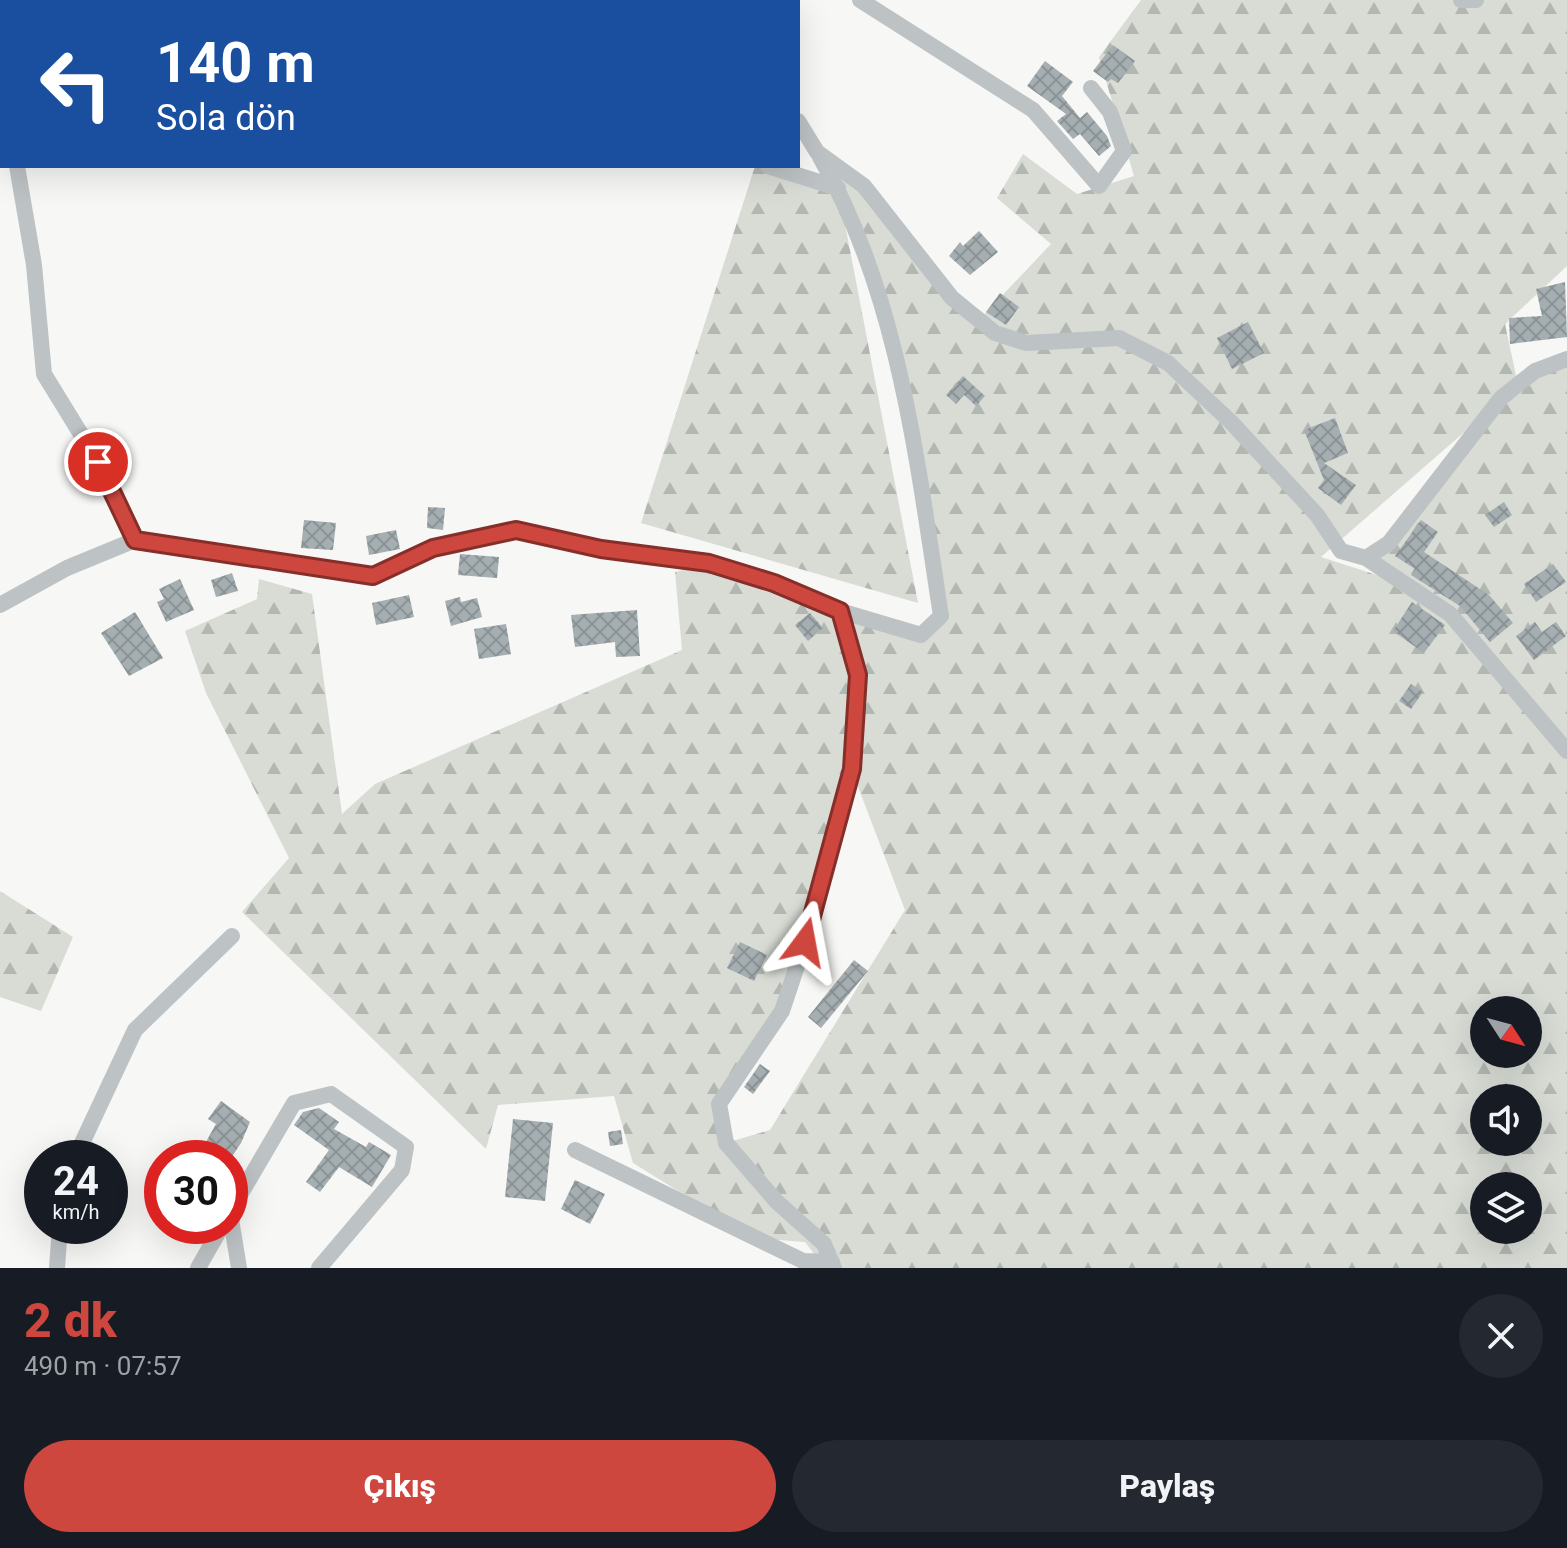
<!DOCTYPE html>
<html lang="tr">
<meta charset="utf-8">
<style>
:root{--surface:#171b24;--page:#242831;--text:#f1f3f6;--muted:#9ea1a6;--accent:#ce473f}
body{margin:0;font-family:Roboto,sans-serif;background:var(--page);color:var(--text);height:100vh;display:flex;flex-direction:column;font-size:30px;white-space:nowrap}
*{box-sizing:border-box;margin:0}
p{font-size:26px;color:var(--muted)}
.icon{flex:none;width:44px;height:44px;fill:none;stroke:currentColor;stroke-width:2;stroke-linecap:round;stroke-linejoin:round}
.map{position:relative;height:1268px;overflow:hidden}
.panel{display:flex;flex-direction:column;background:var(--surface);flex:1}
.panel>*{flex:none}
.banner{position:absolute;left:0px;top:0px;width:800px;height:168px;box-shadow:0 8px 32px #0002;background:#1a4fa0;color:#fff;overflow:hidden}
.needle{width:52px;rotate:126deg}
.controls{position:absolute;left:1470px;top:996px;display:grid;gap:16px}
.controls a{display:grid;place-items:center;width:72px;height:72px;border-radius:50%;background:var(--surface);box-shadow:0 8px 32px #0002;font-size:40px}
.speed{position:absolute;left:24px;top:1140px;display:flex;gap:16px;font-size:40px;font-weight:700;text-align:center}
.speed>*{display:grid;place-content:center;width:104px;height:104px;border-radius:50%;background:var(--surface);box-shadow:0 8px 32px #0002;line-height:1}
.speed small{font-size:20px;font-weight:400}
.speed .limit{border:12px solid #d22;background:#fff;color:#111}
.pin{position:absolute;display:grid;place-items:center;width:68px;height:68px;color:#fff;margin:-34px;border:4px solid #fff;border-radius:50%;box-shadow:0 2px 8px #0007}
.me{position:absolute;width:88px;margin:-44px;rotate:13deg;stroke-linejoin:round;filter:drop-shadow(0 0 6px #0008)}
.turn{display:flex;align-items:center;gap:28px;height:168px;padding:0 24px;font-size:36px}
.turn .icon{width:104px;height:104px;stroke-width:2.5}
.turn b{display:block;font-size:56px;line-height:68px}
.round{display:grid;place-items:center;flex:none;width:84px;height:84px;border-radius:42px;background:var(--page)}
.summary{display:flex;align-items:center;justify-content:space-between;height:136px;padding:0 24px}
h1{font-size:48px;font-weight:800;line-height:60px;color:var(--accent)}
.primary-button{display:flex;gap:16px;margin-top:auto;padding:16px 24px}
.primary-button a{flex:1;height:92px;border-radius:48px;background:var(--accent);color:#fff;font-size:32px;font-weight:800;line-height:92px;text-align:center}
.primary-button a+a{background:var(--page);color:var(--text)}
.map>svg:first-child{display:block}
</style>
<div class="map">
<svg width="1567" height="1268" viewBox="0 0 1567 1268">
<defs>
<pattern id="forest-firs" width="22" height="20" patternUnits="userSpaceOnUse" patternTransform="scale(2)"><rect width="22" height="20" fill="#d8dcd5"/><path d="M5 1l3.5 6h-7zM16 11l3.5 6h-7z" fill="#b3b7b2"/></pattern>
<pattern id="building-cross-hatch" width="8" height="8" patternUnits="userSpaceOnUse" patternTransform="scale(2)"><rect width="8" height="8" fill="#a5aeb1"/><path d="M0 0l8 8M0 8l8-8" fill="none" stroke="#8a9295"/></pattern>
</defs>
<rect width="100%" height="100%" fill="#f7f7f5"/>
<path fill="url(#forest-firs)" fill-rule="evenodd" d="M45,0H269V2H45Z
M1141,0H1567V266L1505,324L1518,385L1567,362V1268H825L805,1242L754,1238L633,1163L614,1096L498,1105L486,1149L242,912L289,858L206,693L185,631L257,599L259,579L312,594L342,814L375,784L682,650L675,572L709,563L839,611L854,657L855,616L921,635L941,616L904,400L838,168L979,320L1051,244L997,198L1023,154L1077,194L1134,176L1099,57ZM1492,408L1366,558L1386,578L1321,557ZM852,771L905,910L770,1130L726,1143L719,1104L782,1011ZM1484,1010H1528V1054H1484ZM1484,1098H1528V1142H1484ZM1484,1186H1528V1230H1484Z
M755,166H768L838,188L918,603L641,523Z
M0,891L73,937L41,1011L0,997Z"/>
<path fill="url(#building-cross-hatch)" d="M1113,45L1135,61L1118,83L1111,79L1108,82L1093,71Z
M1045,61L1073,82L1062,96L1080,118L1087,112L1107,136L1111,146L1099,156L1080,134L1073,139L1057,121L1066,114L1027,86Z
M979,231L998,252L970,275L949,256L960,242L963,246Z
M1565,282L1567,337L1510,344L1509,318L1542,316L1536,289Z
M1000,293L1019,307L1006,325L986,312Z
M1248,322L1264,353L1232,369L1217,338Z
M963,376L985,396L976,406L964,395L956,404L946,395Z
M1335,418L1348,453L1324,463L1356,485L1341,505L1318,488L1324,480L1304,430Z
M1504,502L1512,515L1494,527L1485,515Z
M428,507L445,508L443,530L427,528Z
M304,520L336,523L333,550L301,548Z
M1421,520L1438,532L1424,552L1489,595L1513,623L1490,642L1460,606L1411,575L1415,569L1395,556Z
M396,530L400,549L369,555L366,536Z
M460,554L499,557L497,578L458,575Z
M1553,564L1566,582L1536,602L1524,584Z
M232,573L238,591L216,597L211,580Z
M180,579L194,610L166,622L157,602L164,599L159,589Z
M409,595L414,617L376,625L372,603Z
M460,597L461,602L477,598L482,617L451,626L445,601Z
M1412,602L1445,625L1424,653L1393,631Z
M637,610L640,656L616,657L615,642L575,647L571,615Z
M135,612L163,658L129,676L101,633Z
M810,613L823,628L808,641L795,625Z
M1535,622L1542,632L1556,622L1566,636L1534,660L1516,636Z
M506,624L511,654L479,659L474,629Z
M1411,684L1423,692L1411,709L1399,701Z
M740,942L767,955L754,981L727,968Z
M854,960L868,971L821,1028L808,1017Z
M760,1064L770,1071L753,1094L744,1087Z
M221,1101L250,1122L241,1143L231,1158H197L216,1124L208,1119Z
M319,1108L339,1122L334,1129L366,1147L369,1142L391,1155L372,1187L339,1167L320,1192L306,1182L329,1150L294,1125L303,1112Z
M513,1119L553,1123L545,1201L505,1197Z
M621,1130L623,1144L610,1146L608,1132Z
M575,1180L605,1194L590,1224L561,1209Z"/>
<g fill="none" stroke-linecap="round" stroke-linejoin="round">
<path stroke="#bdc2c4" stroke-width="16" d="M17,0V2
M657,0L658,2
M751,0L752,2
M860,0L1033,110L1099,186L1124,151L1110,112L1091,88
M1461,0H1476
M798,121L817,152L864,186L952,298L995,333L1026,343L1119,338L1168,363L1231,422L1317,515L1341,551L1366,558L1389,543L1501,398L1535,371L1567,359
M820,157C899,295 917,461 941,616L921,635L840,611
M17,166L34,265L44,374L98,462L135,540L373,576L433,548L516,530L601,549L709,563L774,583L840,611L858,675L852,769L805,942L782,1011L719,1104L726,1143L776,1201L824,1244L834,1268
M768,166L838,188
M1366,558L1450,614L1567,751
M0,605L67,568L135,540
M575,1150L803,1261L832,1262
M75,1158L135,1030L232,936
M230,1212L294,1103L331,1094L406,1147L402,1170L319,1268
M230,1213L239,1268
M57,1268L60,1226
M198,1268L222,1226"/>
</g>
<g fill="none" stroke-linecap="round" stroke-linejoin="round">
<defs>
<path id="route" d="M98,462L135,540L373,576L433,548L516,530L601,549L709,563L774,583L840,611L858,675L852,769L805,942"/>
</defs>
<use href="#route" stroke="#862e29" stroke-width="20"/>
<use href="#route" stroke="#ce473f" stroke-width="14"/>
</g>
</svg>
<div class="controls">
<a><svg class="needle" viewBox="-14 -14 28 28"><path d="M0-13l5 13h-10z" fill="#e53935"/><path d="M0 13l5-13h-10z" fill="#9ea1a6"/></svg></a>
<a><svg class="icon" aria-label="sound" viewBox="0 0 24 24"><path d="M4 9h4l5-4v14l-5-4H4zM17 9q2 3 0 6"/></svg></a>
<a><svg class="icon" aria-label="layers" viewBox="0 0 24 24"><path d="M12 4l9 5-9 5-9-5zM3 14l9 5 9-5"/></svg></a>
</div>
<div class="speed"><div>24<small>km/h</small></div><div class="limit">30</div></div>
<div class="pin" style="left:98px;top:462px;background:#d93025"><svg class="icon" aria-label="arrive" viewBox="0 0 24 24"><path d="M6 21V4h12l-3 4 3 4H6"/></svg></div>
<svg class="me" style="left:805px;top:942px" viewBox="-20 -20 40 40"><path d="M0-17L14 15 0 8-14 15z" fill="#ce473f" stroke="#fff" stroke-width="4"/></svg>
<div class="banner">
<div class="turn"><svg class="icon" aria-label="left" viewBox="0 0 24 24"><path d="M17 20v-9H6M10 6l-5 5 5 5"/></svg><div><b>140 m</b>Sola dön</div></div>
</div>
</div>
<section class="panel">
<div class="summary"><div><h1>2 dk</h1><p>490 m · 07:57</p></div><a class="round"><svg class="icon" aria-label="close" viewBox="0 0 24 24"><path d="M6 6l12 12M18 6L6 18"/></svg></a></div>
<div class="primary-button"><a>Çıkış</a><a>Paylaş</a></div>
</section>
